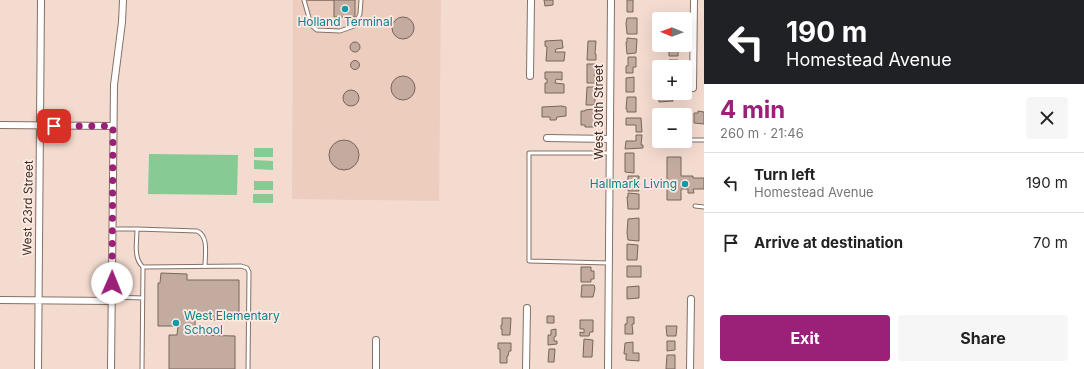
<!DOCTYPE html>
<meta charset="utf-8">
<style>
:root{--surface:#fff;--page:#f6f6f6;--text:#222;--muted:#767676;--line:#e0e0e0;--accent:#9b2078}
body{margin:0;font-family:Inter,sans-serif;background:var(--page);color:var(--text);height:100vh;display:flex;flex-direction:column;font-size:15px;white-space:nowrap}
*{box-sizing:border-box;margin:0}
p{font-size:13px;color:var(--muted)}
.icon{flex:none;width:22px;height:22px;fill:none;stroke:currentColor;stroke-width:2;stroke-linecap:round;stroke-linejoin:round}
.map{position:relative;flex:1;overflow:hidden}
.side{display:flex;flex-direction:column;background:var(--surface);width:380px}
.side>*{flex:none}
.top-card{background:#202124;color:#fff;overflow:hidden}
.needle{width:26px;rotate:271deg}
.tools{position:absolute;left:652px;top:12px;display:grid;gap:8px}
.tools a{display:grid;place-items:center;width:40px;height:40px;border-radius:4px;background:var(--surface);box-shadow:0 4px 16px #0002;font-size:20px}
.pin{position:absolute;display:grid;place-items:center;width:34px;height:34px;color:#fff;margin:-17px;border-radius:8px;box-shadow:0 2px 6px #0006}
.me{position:absolute;width:44px;margin:-22px;rotate:1deg;stroke-linejoin:round;filter:drop-shadow(0 0 3px #0008)}
.turn{display:flex;align-items:center;gap:14px;height:84px;padding:0 16px;font-size:18px}
.turn .icon{width:52px;height:52px;stroke-width:2.5}
.turn b{display:block;font-size:28px;line-height:34px}
.round{display:grid;place-items:center;flex:none;width:42px;height:42px;border-radius:4px;background:var(--page)}
.head{display:flex;align-items:center;justify-content:space-between;height:68px;padding:0 16px}
h1{font-size:24px;font-weight:700;line-height:30px;color:var(--accent)}
.action{display:flex;gap:8px;margin-top:auto;padding:8px 16px}
.action a{flex:1;height:46px;border-radius:4px;background:var(--accent);color:#fff;font-size:16px;font-weight:700;line-height:46px;text-align:center}
.action a+a{background:var(--page);color:var(--text)}
ul{padding:0;list-style:none}
li{display:flex;align-items:center;gap:12px;height:60px;padding:0 16px;border-top:1px solid var(--line)}
li div{flex:1}
li b{display:block;font-size:15px}
li em{font-style:normal}
main{display:flex;flex:1;min-height:0}
.map>svg:first-child{display:block}
</style>
<main>
<div class="map">
<svg width="704" height="369" viewBox="0 0 704 369">
<rect width="100%" height="100%" fill="#f4dbd0"/>
<path fill="#eccdbe" d="M293,0H441L439,201L292,199Z"/>
<path fill="#87ca94" d="M254,148H273V157H254Z
M149,154L238,155L237,195L148,194Z
M254,160L273,161V170L254,169Z
M254,181H273V190H254Z
M253,194H273V203H253Z"/>
<path fill="#c3aba0" stroke="#7a645b" d="M307,0H355V17H334V0Z
M544,0H553V5L545,6Z
M627,0H633V12H627Z
M392 28a11 11 0 1 1 22 0a11 11 0 1 1-22 0Z
M627,18H637V34H627L626,23Z
M627,38L637,39L636,53L627,54L626,42H627Z
M562,40L563,48L556,49L555,52H565L564,61H546L547,47L545,46V41Z
M588,41H596L595,54H596V60H587Z
M350 47a5 5 0 1 1 10 0a5 5 0 1 1-10 0Z
M669,45H678V56H669Z
M628,57H636V67H633V73H626V66H628Z
M669,60H678V67H669Z
M350.5 65a4.5 4.5 0 1 1 9 0a4.5 4.5 0 1 1-9 0Z
M587,64H595V83H587Z
M545,72H562V80L556,79L555,83L564,84V93H545V83H547V79H545Z
M391 88a12 12 0 1 1 24 0a12 12 0 1 1-24 0Z
M634,77V92H626V78Z
M658,85L659,93H672L673,101L659,102Z
M587,87H595V105H586Z
M343 98a8 8 0 1 1 16 0a8 8 0 1 1-16 0Z
M627,97H636V112H627V109H626Z
M562,106L566,107V116L557,117L556,120H550V117H542V107Z
M684,108L689,111L685,121V115H671L672,111L682,112Z
M594,109L595,123H594V127H585V125H581V111H585V110Z
M698,111L704,112V124L694,123V113H698Z
M626,118H641L642,132H636V125H626Z
M636,135H642L641,145H643V148L625,149L626,141H636Z
M329 155a15 15 0 1 1 30 0a15 15 0 1 1-30 0Z
M625,153H634V173L625,172Z
M667,157H681V176H693V178H704V189H693L694,193H688V189H681V200H667Z
M628,176H639V191H628V187H625L626,180H628Z
M628,193L639,194V209H628L627,197H628Z
M639,218V241L628,240L627,233L628,219Z
M627,244L638,245L637,260H627Z
M627,266H641V277H627Z
M581,267H591V271H594V279H591V282H581Z
M161,273L187,274V280H239V320H195V335L235,336V369H169V335H177L178,326H158V283H160Z
M582,285H594L595,288L593,297H581Z
M639,286V298L627,299V287Z
M547,316H554V323H547Z
M627,317H634V324H632L633,334H625V324H627Z
M502,318H511L510,335H502V329H501V325H502Z
M580,320H593V332H590L589,336H580V332L584,333V329H580Z
M666,326H677L676,336H667Z
M556,329V336L554,337V341H557V344L548,345V335H551V330Z
M584,339L593,340L592,357H583Z
M667,341H675V350L667,351Z
M633,342V353H639V361L626,360V356L627,354H624L625,343Z
M498,343H511V351H509L508,356H507V363H500V349H498Z
M549,349H555L554,362H548Z
M667,355H675V369H666Z"/>
<g fill="none" stroke-linecap="round" stroke-linejoin="round">
<defs>
<path id="service" d="M304,0L311,25L317,30L340,31L354,26L360,14L361,0
M685,140H704
M695,206L704,207
M113,229H137C137,242 133,258 143,267
M137,229L197,231C209,236 205,255 205,266
M609,263L529,261V153H610
M112,297L143,298
M142,369L143,267L241,266L247,268L249,272L248,369"/>
<path id="minor" d="M530,76L531,0
M693,88L694,0
M0,125L113,126
M547,138L610,139
M0,300L112,301
M38,369L41,0
M111,369L114,85L122,22L123,0
M376,369V340
M526,369L527,308
M608,369L611,0
M690,369L691,299"/>
</defs>
<use href="#service" stroke="#867066" stroke-width="5"/>
<use href="#minor" stroke="#867066" stroke-width="8"/>
<use href="#service" stroke="#fff" stroke-width="3"/>
<use href="#minor" stroke="#fff" stroke-width="6"/>
</g>
<g fill="none" stroke-linecap="round" stroke-linejoin="round">
<path stroke="#9b2078" stroke-width="7" stroke-dasharray="0 12.6" d="M54,126H113L112,283"/>
</g>
<g fill="#0f9aa8" stroke="#feeae1" stroke-width="1.5">
<circle cx="345" cy="9" r="4"/>
<circle cx="685" cy="184" r="4"/>
<circle cx="176" cy="323" r="4"/>
</g>
<g text-anchor="middle" stroke-width="3.5" stroke-linejoin="round" paint-order="stroke">
<g font-size="12" fill="#0d838f" stroke="#feeae1">
<text x="345" y="26">Holland Terminal</text>
<text x="677" y="188" text-anchor="end">Hallmark Living</text>
<text x="184" y="320" text-anchor="start">West Elementary<tspan x="184" dy="14">School</tspan></text>
</g>
<g font-size="12" fill="#362c28" stroke="#feeae1">
<text transform="translate(599 112) rotate(-90)" y="4">West 30th Street</text>
<text transform="translate(28 208) rotate(-89)" y="4">West 23rd Street</text>
</g>
</g>
</svg>
<div class="tools">
<a><svg class="needle" viewBox="-14 -14 28 28"><path d="M0-13l5 13h-10z" fill="#e53935"/><path d="M0 13l5-13h-10z" fill="#767676"/></svg></a>
<a>+</a>
<a>−</a>
</div>
<div class="pin" style="left:54px;top:126px;background:#d93025"><svg class="icon" aria-label="arrive" viewBox="0 0 24 24"><path d="M6 21V4h12l-3 4 3 4H6"/></svg></div>
<svg class="me" style="left:112px;top:283px" viewBox="-20 -20 40 40"><circle r="19" fill="#fff"/><path d="M0-13L10 11 0 6-10 11z" fill="#9b2078"/></svg>
</div>
<section class="side">
<div class="top-card">
<div class="turn"><svg class="icon" aria-label="left" viewBox="0 0 24 24"><path d="M17 20v-9H6M10 6l-5 5 5 5"/></svg><div><b>190 m</b>Homestead Avenue</div></div>
</div>
<div class="head"><div><h1>4 min</h1><p>260 m · 21:46</p></div><a class="round"><svg class="icon" aria-label="close" viewBox="0 0 24 24"><path d="M6 6l12 12M18 6L6 18"/></svg></a></div>
<ul>
<li><svg class="icon" aria-label="left" viewBox="0 0 24 24"><path d="M17 20v-9H6M10 6l-5 5 5 5"/></svg><div><b>Turn left</b><p>Homestead Avenue</p></div><em>190 m</em></li>
<li><svg class="icon" aria-label="arrive" viewBox="0 0 24 24"><path d="M6 21V4h12l-3 4 3 4H6"/></svg><div><b>Arrive at destination</b></div><em>70 m</em></li>
</ul>
<div class="action"><a>Exit</a><a>Share</a></div>
</section>
</main>
